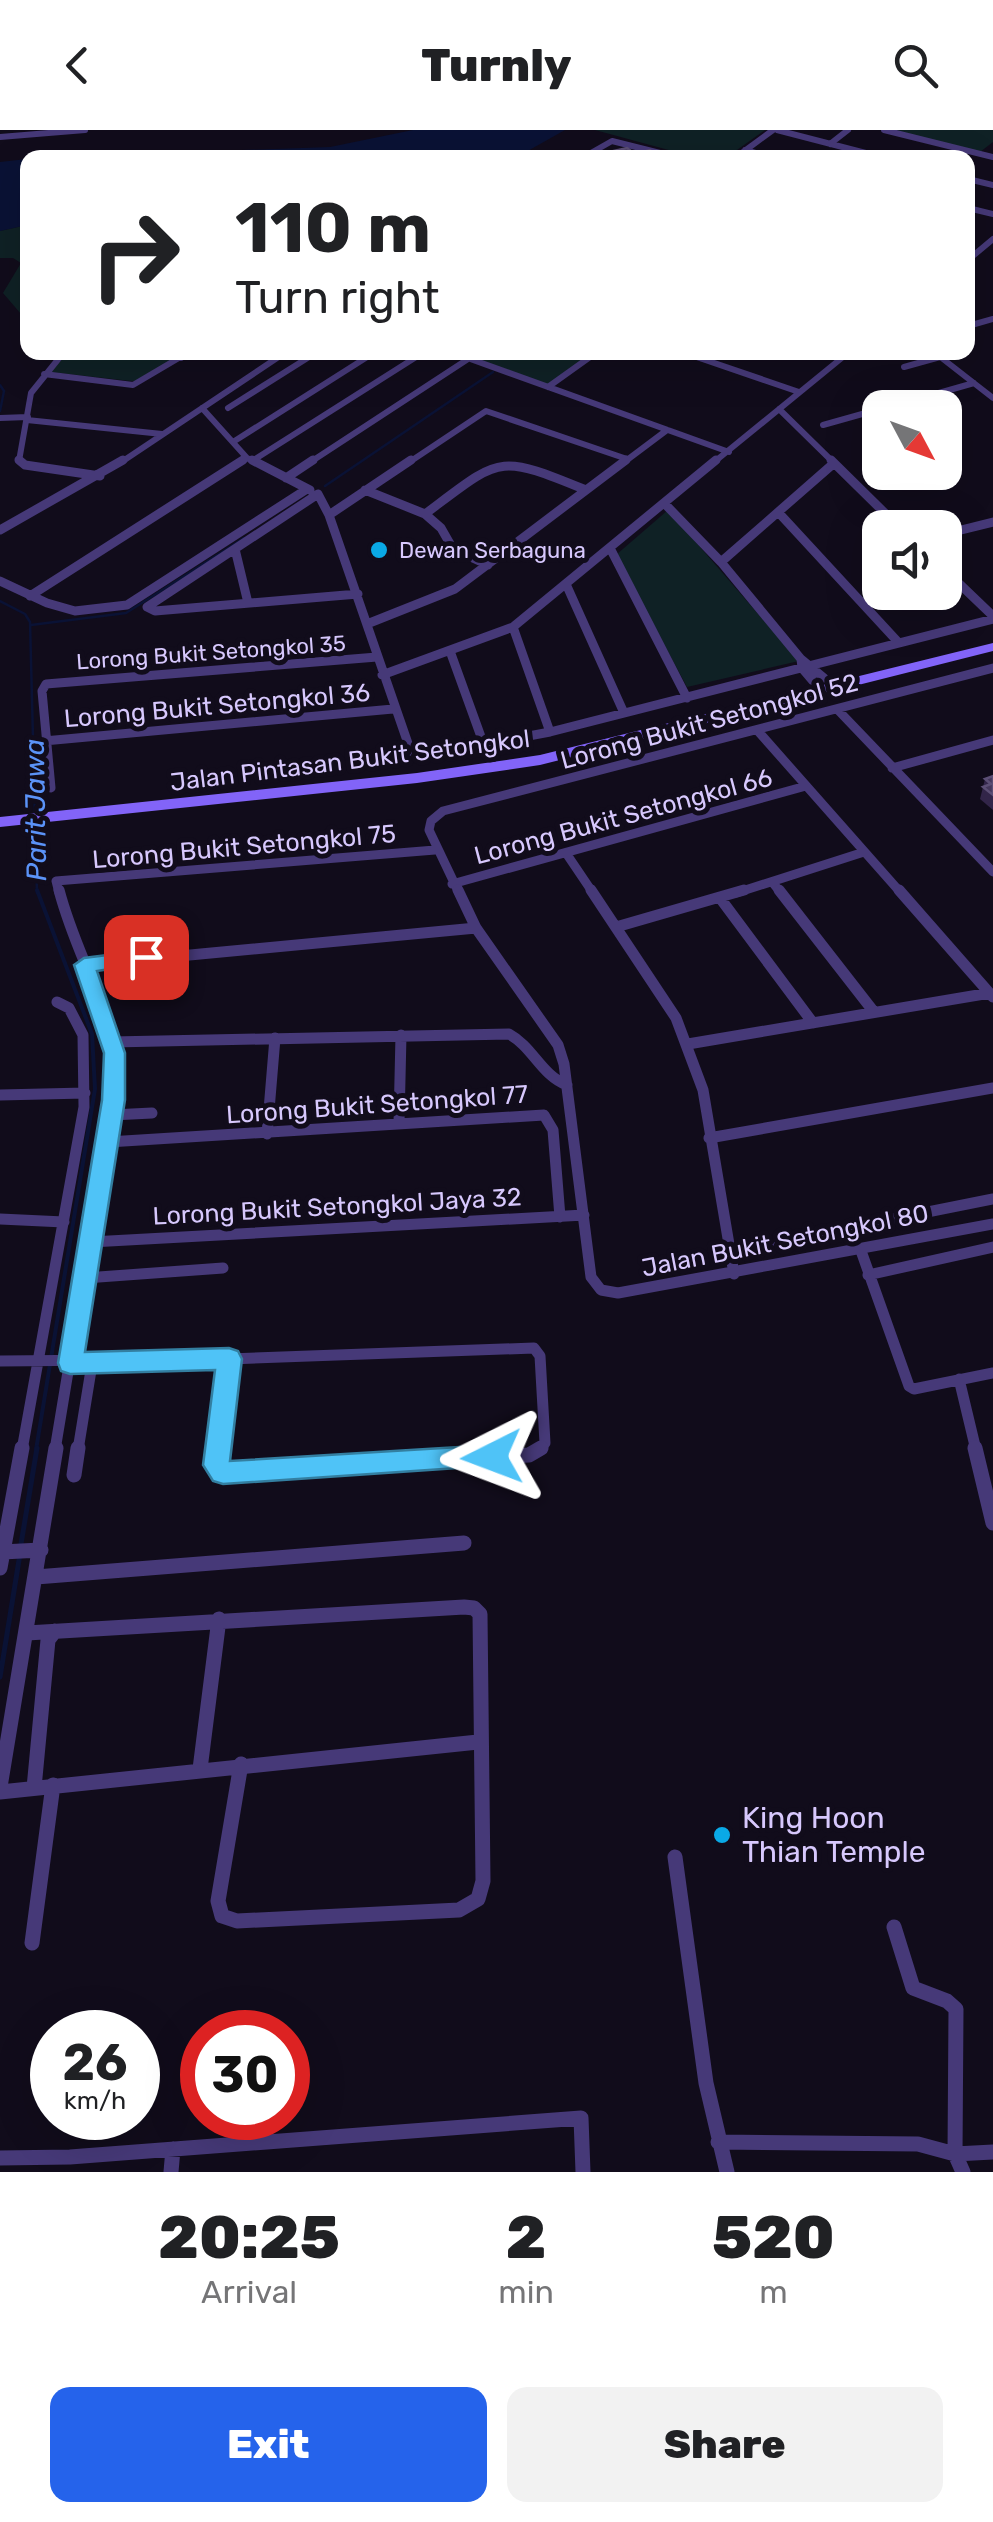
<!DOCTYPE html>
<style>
:root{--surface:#fff;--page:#f2f2f2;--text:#202124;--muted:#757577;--accent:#2563eb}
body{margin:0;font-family:Rubik,sans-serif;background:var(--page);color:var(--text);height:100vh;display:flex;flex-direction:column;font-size:38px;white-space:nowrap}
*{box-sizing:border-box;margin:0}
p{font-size:32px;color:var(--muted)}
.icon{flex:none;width:55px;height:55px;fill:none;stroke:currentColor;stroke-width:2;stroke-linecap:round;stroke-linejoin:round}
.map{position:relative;height:2042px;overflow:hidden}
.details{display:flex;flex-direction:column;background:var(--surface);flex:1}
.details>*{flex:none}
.banner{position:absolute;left:20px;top:20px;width:955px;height:210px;border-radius:20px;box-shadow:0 10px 40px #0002;background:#fff;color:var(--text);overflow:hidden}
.needle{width:65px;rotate:131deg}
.tools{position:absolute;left:862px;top:260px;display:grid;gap:20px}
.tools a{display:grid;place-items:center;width:100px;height:100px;border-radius:20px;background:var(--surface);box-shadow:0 10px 40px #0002;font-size:50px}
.speed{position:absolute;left:30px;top:1880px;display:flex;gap:20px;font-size:50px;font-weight:700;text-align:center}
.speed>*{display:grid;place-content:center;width:130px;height:130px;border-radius:50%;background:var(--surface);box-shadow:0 10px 40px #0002;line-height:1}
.speed small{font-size:25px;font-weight:400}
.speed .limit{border:15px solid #d22;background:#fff;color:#111}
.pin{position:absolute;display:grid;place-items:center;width:85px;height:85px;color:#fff;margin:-42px;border-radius:20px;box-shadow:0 5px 15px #0006}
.me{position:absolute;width:110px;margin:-55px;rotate:267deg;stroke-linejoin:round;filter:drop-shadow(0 0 8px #0008)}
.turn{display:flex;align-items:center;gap:35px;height:210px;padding:0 50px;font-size:45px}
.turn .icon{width:130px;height:130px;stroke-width:2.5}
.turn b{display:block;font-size:70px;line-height:85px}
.eta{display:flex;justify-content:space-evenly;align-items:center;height:170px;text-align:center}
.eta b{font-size:60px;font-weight:800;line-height:70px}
.button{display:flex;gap:20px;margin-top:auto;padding:20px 50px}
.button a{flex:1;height:115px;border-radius:20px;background:var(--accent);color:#fff;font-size:40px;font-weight:800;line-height:115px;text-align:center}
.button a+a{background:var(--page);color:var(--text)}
header{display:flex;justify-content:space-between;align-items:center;height:130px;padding:0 50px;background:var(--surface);font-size:45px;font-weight:800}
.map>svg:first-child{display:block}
</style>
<header><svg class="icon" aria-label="back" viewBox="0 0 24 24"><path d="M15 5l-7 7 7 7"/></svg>Turnly<svg class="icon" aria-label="search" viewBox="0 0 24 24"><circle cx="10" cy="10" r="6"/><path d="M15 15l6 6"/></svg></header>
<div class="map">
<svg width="993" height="2042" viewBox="0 0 993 2042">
<rect width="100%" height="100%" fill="#110c1b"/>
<path fill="#0f2125" d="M595,0H765L727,27L698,28Z
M893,0H993V12L980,22Z
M27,95V191L3,163L21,133L13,128H0V101Z
M470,222L596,223L549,256L465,226Z
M68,223L179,229L140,252L50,242Z
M668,380L799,531L687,557L616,425Z"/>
<path fill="#0a1235" d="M413,0H565L517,27H41L330,17Z
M27,29V95L0,101V32Z"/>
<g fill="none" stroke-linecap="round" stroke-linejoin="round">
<path stroke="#0a1235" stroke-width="2.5" d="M0,255L4,261L0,281
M325,356L493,242
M0,471L25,484L30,492L37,763
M31,495L126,483L244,408"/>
<path stroke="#0a1235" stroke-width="4" d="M36,1320L95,959L92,904L37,760"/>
<path stroke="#0a1235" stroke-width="5" d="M21,1414L37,1318
M0,1547L20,1424"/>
<path stroke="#463978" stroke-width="6" d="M777,0L885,28
M884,0L993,27
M0,7L85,0
M830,14L848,0
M745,20L774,28
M582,28L612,11L680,28
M735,28L773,0
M968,49L993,55
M968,78L993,84
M968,130L993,109
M968,196L993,189
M125,222L181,228
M451,222L729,322
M682,222L799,262
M934,222L993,268
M904,237L940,227
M44,244L133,255L189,222
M548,257L597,222
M202,278L247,328L257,333
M228,278L317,222
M886,278L974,253
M779,279L834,333
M0,288L28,287
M27,290L162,304
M823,295L880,279
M233,312L375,222
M252,331L424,222
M22,333L19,331L31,263L64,222
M120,333L286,222
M239,333L247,328
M309,333L468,229
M408,333L486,281L627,329
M623,333L667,300
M713,333L849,222"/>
<path stroke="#463978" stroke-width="9" d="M19,330L25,335L100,346
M252,330L310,360
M831,330L900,398
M286,348L313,330
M365,360L425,384L441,398L453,419L488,435
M318,364L147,477L155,481L358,464
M318,364L329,385L412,625
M664,373L721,432L801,529
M778,382L898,512
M425,384C501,327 496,323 586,360
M329,385L411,330
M0,400L123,330
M945,404L993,392
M610,418L687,568
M235,419L248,473
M721,432L833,334
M945,440L993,486
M0,451L47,473L75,481L127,475L307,359
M566,454L624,583
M30,466L243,330
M367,494L455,459L626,330
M513,497L550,602
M450,521L484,615
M382,545L513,497L716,330
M813,551L802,538L801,529L824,548
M837,579L993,742
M757,600L901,763
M44,611L393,579
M443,622L550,602L993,489
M892,638L993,610
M51,658L42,561L46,554L377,527
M566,723L593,763
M772,752L781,763
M452,754L806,656
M59,763L56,751L435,720
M459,763L429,700L431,691L443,681L993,538
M736,763L864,722"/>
<path stroke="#463978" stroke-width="11" d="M458,760L476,798L558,915L564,934L591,1147L601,1160L618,1163L993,1094
M591,760L676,888L703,960L734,1144
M779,760L874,882
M899,760L993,867
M720,768L813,893
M616,797L744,760
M84,835L476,798
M112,912L509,904C533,917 541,945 567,955
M688,914L990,863
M0,965L85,963
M112,985L152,983
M399,992L401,905
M267,1004L275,908
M709,1008L993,958
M108,1012L544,985L553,1000L560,1087
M0,1089L64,1092
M91,1112L584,1085
M860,1118L909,1256L914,1259L993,1243
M732,1121L993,1069
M868,1145L993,1117
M85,1148L223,1138
M229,1229L534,1218L540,1226L545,1313L539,1320
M0,1231L229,1229
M959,1249L976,1320
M22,1320L84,977L83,905L69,878L57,872
M55,1320L113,971C119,879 81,843 59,760
M78,1320L92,1234
M219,1320L229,1229"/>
<path stroke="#463978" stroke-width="15" d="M219,1318L217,1335L223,1343L529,1325L541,1318
M975,1318L993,1393
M74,1345L78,1318
M2,1422L41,1420
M0,1438L22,1318
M36,1447L464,1413
M27,1503L464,1477L474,1478L480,1484L483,1751L478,1769L459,1780L237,1791L222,1786L218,1771L241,1634
M200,1639L219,1489
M0,1657L56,1318
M34,1658L48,1510L55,1501
M0,1662L478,1612
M675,1727L706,1953L727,2042
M894,1797L913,1858L947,1871L956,1879L955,2024L963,2042
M32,1813L53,1655
M718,2012L918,2014L955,2024L993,2022
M0,2028L70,2027L581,1988L583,2042
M171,2042L173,2019"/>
<path fill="#8264f8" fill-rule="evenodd" d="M993,513V521L540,635L417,653L0,697V687L417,643L540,625Z"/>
</g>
<path fill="#322549" d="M993,646V680L980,669L985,649Z"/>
<path fill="#44375c" stroke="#5b4e75" stroke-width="2.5" d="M627,18L635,24L650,20L660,28H605L600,24Z
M993,646V665L983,657L991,654L985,649Z"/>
<path fill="#4fc3f7" stroke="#337fa1" stroke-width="2.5" d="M146,820L157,827L154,832L97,841L125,923V970L85,1222L229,1218L238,1221L242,1229L230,1331L492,1315L501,1319L505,1327L501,1335L223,1354L213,1351L203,1335L215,1240L70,1244L61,1241L58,1233L102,970L104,923L74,835L84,828Z"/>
<g fill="#0aa9e6" stroke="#110c1b" stroke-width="4">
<circle cx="379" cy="420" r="10"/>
<circle cx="722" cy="1705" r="10"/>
</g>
<g text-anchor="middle" stroke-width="10" stroke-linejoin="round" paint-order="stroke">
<g font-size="22" fill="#d7c8fd" stroke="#110c1b" text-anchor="start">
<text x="399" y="428">Dewan Serbaguna</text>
</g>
<g font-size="22" fill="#d7c8fd" stroke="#110c1b">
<text transform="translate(211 522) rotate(-4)" y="8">Lorong Bukit Setongkol 35</text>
</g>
<g font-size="25" fill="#d7c8fd" stroke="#110c1b">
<text transform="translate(217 575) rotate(-5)" y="9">Lorong Bukit Setongkol 36</text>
<text transform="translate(709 591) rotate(-15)" y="9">Lorong Bukit Setongkol 52</text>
<text transform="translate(350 630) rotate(-7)" y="9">Jalan Pintasan Bukit Setongkol</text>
<text transform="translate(623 686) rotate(-15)" y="9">Lorong Bukit Setongkol 66</text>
<text transform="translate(244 716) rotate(-5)" y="9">Lorong Bukit Setongkol 75</text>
<text transform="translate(377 974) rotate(-4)" y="9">Lorong Bukit Setongkol 77</text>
<text transform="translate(337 1076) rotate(-3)" y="9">Lorong Bukit Setongkol Jaya 32</text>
<text transform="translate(785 1110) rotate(-11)" y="9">Jalan Bukit Setongkol 80</text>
</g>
<g font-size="28" font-style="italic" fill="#5b93f8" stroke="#110c1b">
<text transform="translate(35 680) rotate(-91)" y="10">Parit Jawa</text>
</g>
<g font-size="30" fill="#d7c8fd" stroke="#110c1b" text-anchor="start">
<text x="742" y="1698">King Hoon<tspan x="742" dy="34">Thian Temple</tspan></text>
</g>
</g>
</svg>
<div class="tools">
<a><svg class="needle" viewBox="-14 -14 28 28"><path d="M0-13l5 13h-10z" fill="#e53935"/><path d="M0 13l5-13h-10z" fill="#757577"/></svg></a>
<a><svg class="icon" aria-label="sound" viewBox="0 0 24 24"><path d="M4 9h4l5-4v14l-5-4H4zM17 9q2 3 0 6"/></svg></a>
</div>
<div class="speed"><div>26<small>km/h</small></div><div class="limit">30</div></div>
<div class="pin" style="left:146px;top:827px;background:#d93025"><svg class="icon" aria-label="arrive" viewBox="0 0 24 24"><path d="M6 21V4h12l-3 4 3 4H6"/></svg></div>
<svg class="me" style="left:492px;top:1327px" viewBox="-20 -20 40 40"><path d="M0-17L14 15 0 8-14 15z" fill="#4fc3f7" stroke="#fff" stroke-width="4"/></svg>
<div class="banner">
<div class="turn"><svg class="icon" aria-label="right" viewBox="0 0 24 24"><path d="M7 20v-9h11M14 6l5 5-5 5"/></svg><div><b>110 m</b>Turn right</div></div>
</div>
</div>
<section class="details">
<div class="eta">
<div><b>20:25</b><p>Arrival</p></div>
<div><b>2</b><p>min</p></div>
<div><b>520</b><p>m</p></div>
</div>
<div class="button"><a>Exit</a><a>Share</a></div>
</section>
